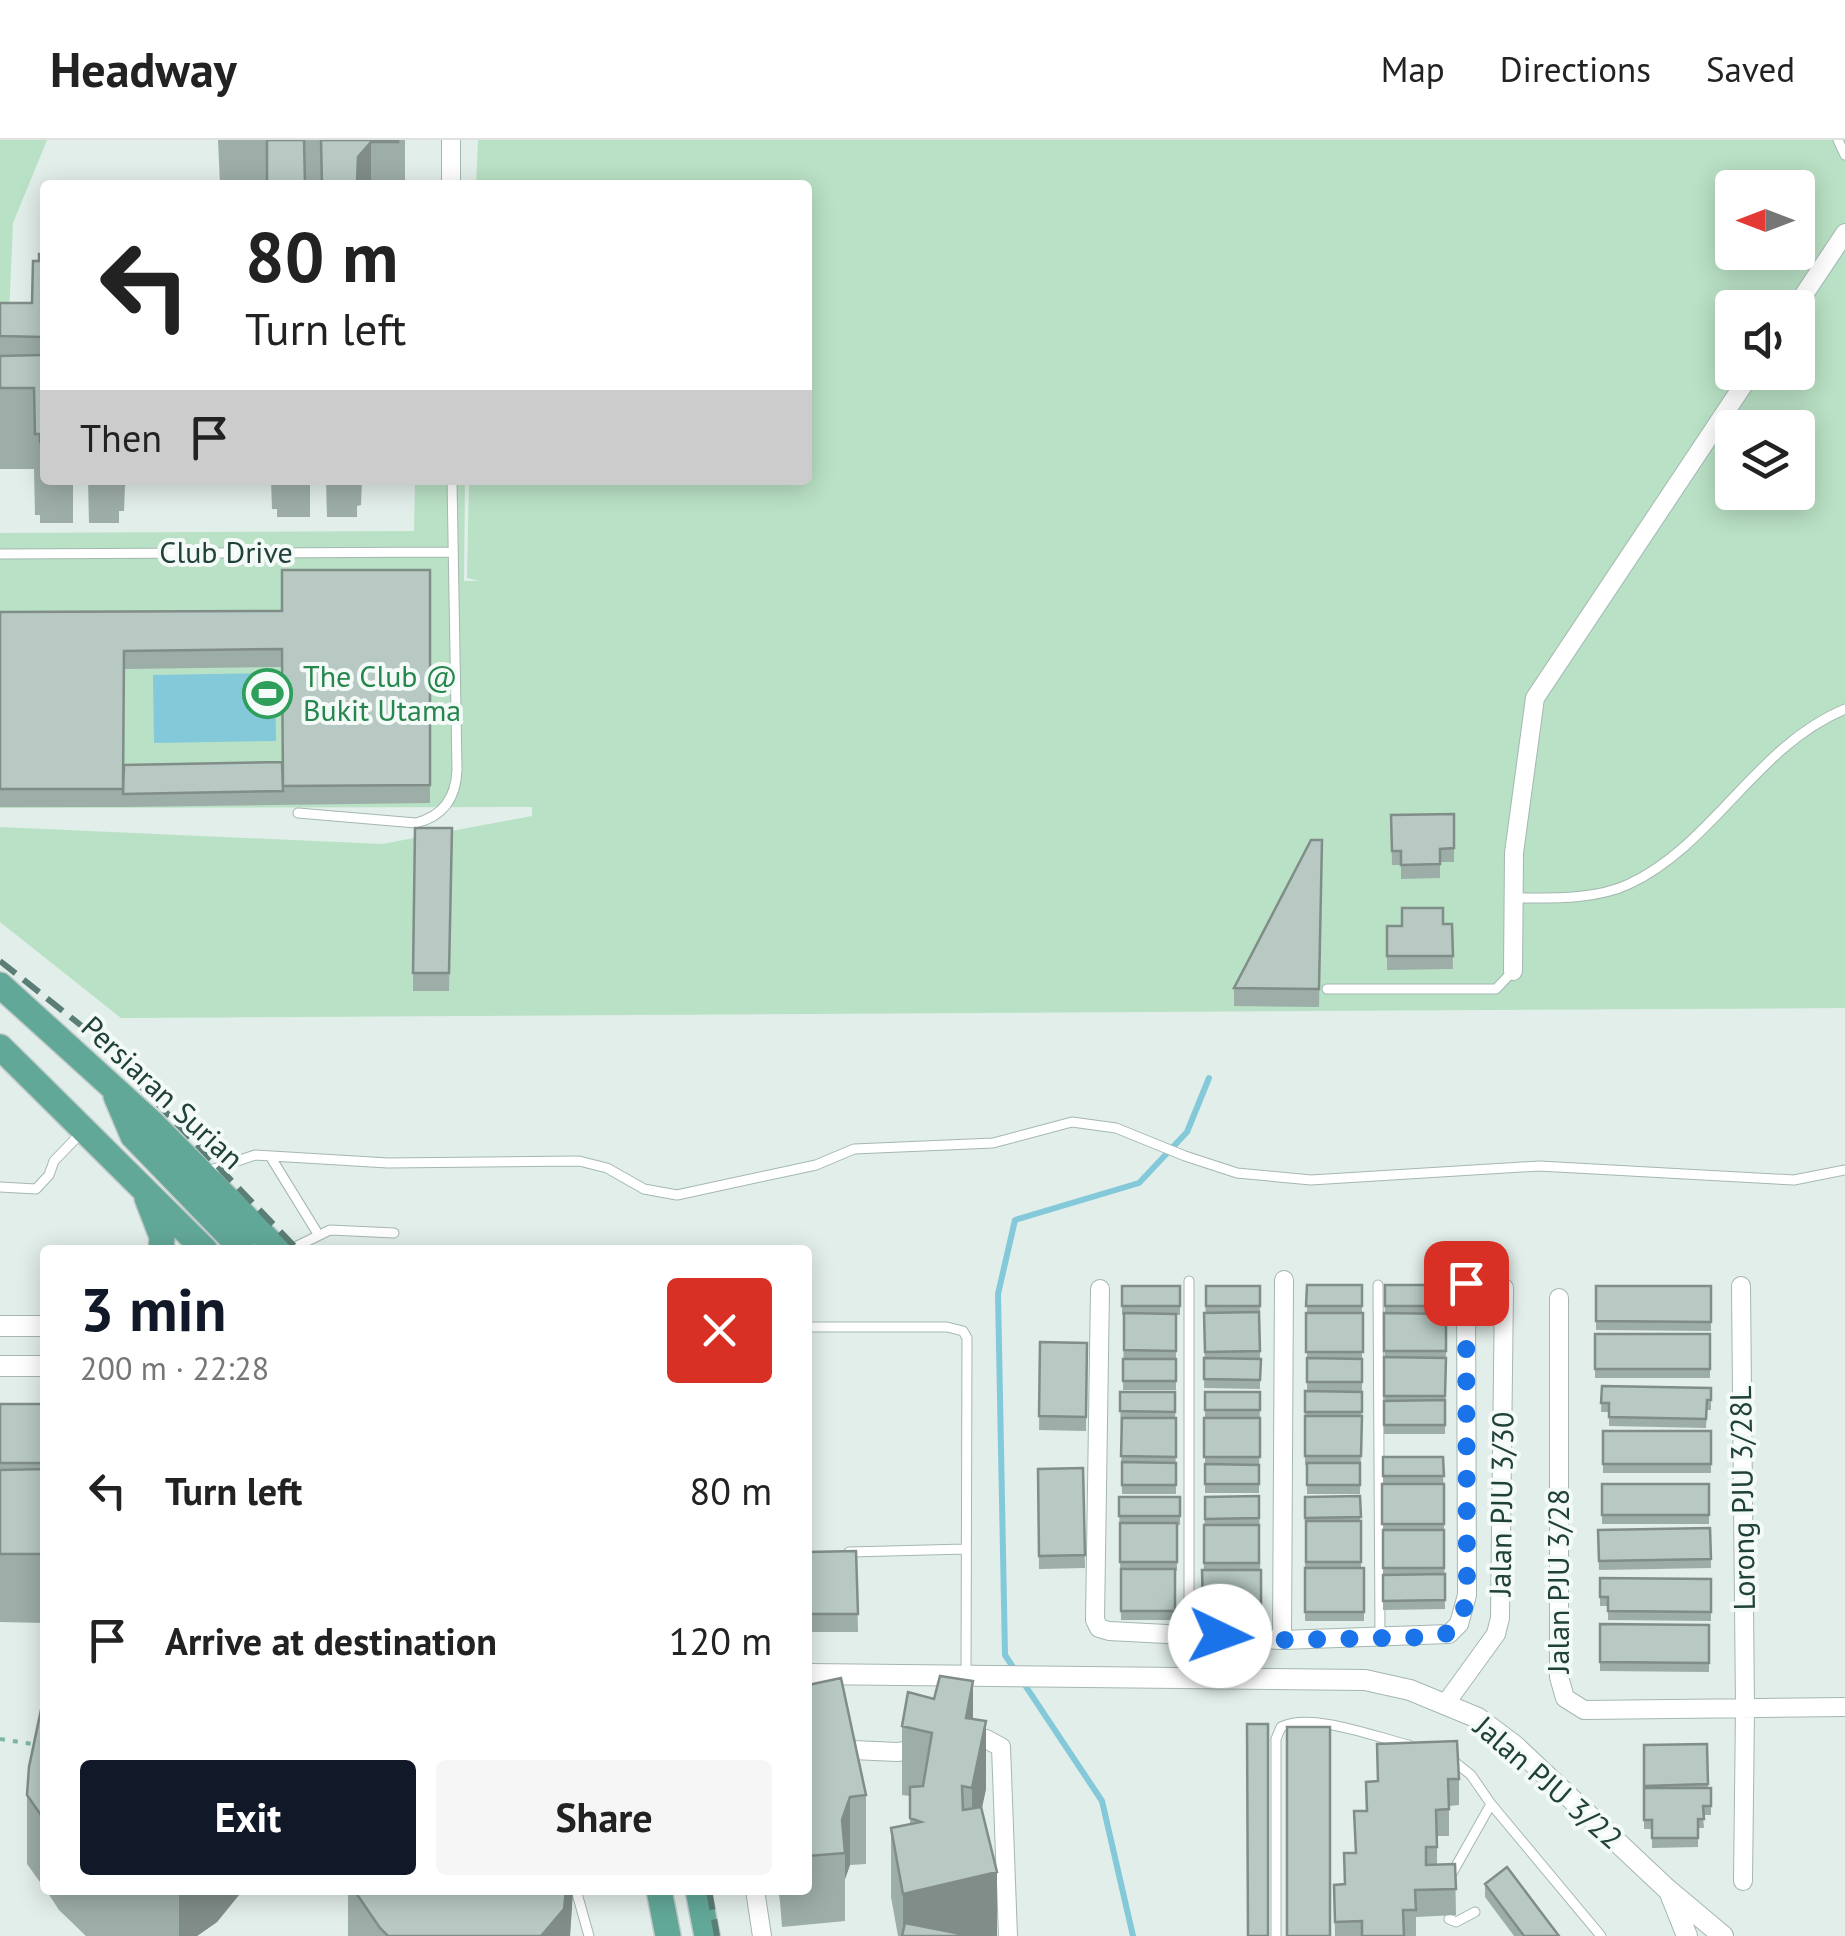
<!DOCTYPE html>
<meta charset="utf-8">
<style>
:root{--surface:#fff;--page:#f6f6f6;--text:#222;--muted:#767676;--line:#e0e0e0;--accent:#111827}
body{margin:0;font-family:"PT Sans",sans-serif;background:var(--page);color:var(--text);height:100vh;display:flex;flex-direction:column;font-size:38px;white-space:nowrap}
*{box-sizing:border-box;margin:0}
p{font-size:32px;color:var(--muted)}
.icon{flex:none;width:55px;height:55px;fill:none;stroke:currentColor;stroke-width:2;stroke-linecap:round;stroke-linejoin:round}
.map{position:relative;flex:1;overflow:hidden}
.panel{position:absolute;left:40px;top:1105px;width:772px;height:650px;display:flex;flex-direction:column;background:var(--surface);border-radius:10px;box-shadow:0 5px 25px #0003}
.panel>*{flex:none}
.guide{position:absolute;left:40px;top:40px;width:772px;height:305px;border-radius:10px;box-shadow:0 5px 25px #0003;background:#fff;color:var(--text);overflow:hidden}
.needle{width:65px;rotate:270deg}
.buttons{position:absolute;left:1715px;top:30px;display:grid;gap:20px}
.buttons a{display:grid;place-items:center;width:100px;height:100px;border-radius:10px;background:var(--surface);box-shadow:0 5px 25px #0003;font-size:50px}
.pin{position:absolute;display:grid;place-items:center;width:85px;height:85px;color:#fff;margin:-42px;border-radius:20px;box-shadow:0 5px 15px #0006}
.me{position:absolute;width:110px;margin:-55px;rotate:93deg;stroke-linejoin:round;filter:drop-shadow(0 0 8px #0008)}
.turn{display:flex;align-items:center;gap:35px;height:210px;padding:0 40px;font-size:45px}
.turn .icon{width:130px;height:130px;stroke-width:2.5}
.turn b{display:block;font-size:70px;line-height:85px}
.then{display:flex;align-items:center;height:95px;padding:0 40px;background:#0003;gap:20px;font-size:38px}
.round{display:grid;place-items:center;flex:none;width:105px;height:105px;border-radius:10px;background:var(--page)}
.summary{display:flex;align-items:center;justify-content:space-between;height:170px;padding:0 40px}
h1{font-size:60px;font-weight:600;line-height:75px;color:var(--accent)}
.primary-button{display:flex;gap:20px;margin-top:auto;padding:20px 40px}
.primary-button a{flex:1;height:115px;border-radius:10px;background:var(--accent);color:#fff;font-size:40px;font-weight:600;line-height:115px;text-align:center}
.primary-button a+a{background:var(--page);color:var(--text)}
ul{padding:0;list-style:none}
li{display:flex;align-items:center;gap:30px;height:150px;padding:0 40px}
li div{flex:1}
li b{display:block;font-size:38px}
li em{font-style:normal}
header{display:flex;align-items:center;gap:60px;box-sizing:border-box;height:140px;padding:0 50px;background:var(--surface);border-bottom:2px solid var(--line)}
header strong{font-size:48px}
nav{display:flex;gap:55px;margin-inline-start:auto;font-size:35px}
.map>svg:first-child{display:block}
</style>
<header>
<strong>Headway</strong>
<nav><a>Map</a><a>Directions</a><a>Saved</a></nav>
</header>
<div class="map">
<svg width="1845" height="1796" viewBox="0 0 1845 1796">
<rect width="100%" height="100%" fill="#e2eee9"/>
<path fill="#b9e1c5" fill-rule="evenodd" d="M0,0H47L13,83L9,176L0,186Z
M478,0H1845V868L121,878L0,782V687L382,704L532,676V667L0,668V393L414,391L415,340H465L464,441H479L467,438L469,340H808V45H476ZM1732,48H1798V112H1732ZM1732,168H1798V232H1732ZM1732,288H1798V352H1732Z"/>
<path fill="#84c9d9" d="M275,533L276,601L154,603L153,535Z"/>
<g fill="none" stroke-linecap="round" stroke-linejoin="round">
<path stroke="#84c9d9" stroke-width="6" d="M1133,1796L1102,1661L1005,1515L998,1154L1015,1080L1139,1043L1187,992L1209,938"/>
<defs>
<path id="service" d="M1838,0L1845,15
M0,414L452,412
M298,673L416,683C444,676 456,657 457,630L452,340
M1515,758C1551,758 1595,760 1629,744C1714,704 1756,606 1845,569
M1327,849H1496L1513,831
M270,1016L318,1094
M208,1031L255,1015L388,1023L579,1021L607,1028L644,1049L677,1055L816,1025L854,1009L993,1003L1072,982L1116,988L1185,1016L1237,1033L1311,1040L1539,1026L1794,1040L1845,1030
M0,1047L36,1049L49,1035L54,1021L82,992
M289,1110L330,1090L394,1093
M1189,1141V1495
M1378,1145L1380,1496
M808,1187H947L963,1191L967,1198L966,1536
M849,1412L966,1409
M1451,1619L1471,1635L1491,1664L1601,1796
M1451,1735L1491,1664
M576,1750L589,1796
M1449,1779L1456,1782L1475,1772
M1276,1796V1599L1281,1587C1312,1572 1375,1597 1409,1605"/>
<path id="minor" d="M451,0V45
M1795,168L1845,93
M1513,831L1514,713L1535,558L1752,232
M1741,1146L1745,1569L1743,1741
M1100,1149L1095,1480L1099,1488L1109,1491L1282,1500L1449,1494L1459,1484L1467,1455L1466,1143
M1559,1158V1537L1565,1558L1584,1570L1845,1567
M1282,1500L1284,1140
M1446,1563L1496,1494L1500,1478L1504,1148
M962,1602L986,1599L1001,1607L1008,1796
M808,1608L897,1612L922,1609
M755,1750L762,1796"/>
<path id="tertiary" d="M0,1186H45
M0,1226H45
M808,1534L1365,1540L1410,1550L1478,1578L1514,1605L1667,1749L1723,1796
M1671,1756L1687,1796"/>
<path id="primary" d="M0,845L152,983L278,1110
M0,907L205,1110
M116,956L133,996L243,1110
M147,1058L162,1097L161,1110
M659,1750L668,1796
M698,1750L707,1796"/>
</defs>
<use href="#service" stroke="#a4b7b1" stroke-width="11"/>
<use href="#minor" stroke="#a4b7b1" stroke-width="20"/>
<use href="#tertiary" stroke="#a4b7b1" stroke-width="22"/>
<use href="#primary" stroke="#c1cac8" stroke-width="28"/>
<path stroke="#7fb5a6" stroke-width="4" stroke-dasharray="5 8" stroke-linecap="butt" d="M0,1599L45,1606"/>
<use href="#service" stroke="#fff" stroke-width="9"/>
<use href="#minor" stroke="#fff" stroke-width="18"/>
<use href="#tertiary" stroke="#fff" stroke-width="20"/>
<use href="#primary" stroke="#62a898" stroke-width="25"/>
<path stroke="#5a7d75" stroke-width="6" stroke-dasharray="20 10" stroke-linecap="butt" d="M0,821L88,891L298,1110
M709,1750L717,1796"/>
</g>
<path fill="#9dada7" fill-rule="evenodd" d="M218,0H405V45H220Z
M45,114V340H73V383H40V375H35L34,329H0V163H32L39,121Z
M88,340H130L125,346L124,371H119V383H89Z
M271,340H310V377H277V369H272Z
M326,340H362L361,365L357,366V377H327Z
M430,430V663L123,667H0V472L282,471ZM282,527L283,644L124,636V529Z
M1454,674V722H1440V738L1401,739V725H1392L1391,675Z
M415,688H452L449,851H413Z
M1322,700L1319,867L1234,866V848Z
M1452,784L1453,829L1387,830V786Z
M1307,1145H1362V1251H1307Z
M1385,1145H1447L1445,1294H1384Z
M1122,1146H1180V1175H1176V1250H1123L1124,1175H1122Z
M1206,1146H1260V1249L1204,1248Z
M1596,1146H1711V1191L1596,1190Z
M1595,1194H1710V1238H1595Z
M1040,1202L1087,1203L1086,1291L1039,1290Z
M1602,1246L1711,1248V1270H1707L1706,1288L1609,1286V1272H1601Z
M1305,1251L1362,1252L1360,1354H1307V1325H1305Z
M1120,1252H1175L1176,1354H1122Z
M1205,1252H1260L1259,1353H1205Z
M0,1264H45V1483L0,1482Z
M1603,1291H1711V1333H1603Z
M1383,1317H1443L1445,1469L1383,1470Z
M1083,1328L1085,1428L1039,1429L1038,1329Z
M1602,1344H1709V1384H1602Z
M1259,1356L1261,1475L1203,1476L1205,1357Z
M1360,1356L1361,1428H1364V1481H1305V1357Z
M1119,1357H1180V1385H1177V1431H1175V1480H1121Z
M1710,1388L1711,1428L1599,1430L1598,1390Z
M856,1411L858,1492H808V1412Z
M1600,1438L1711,1439V1481L1608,1480V1466H1600Z
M1600,1484L1709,1485V1532L1600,1531Z
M808,1545L866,1655V1724L850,1725L845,1739V1781L782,1787L780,1761L778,1750H808Z
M45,1565V1749L27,1724V1655Z
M973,1579L986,1649L981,1670L997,1796H898L891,1757V1688L910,1684V1656L902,1655V1586Z
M1377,1604L1459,1639V1665L1449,1666V1696H1437V1724H1455L1456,1775L1416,1777V1796H1335L1334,1745L1344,1744V1713H1355L1354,1671H1366V1642L1377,1641Z
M1707,1604L1708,1648H1711V1675H1703L1704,1688H1698V1707L1652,1708V1689H1644V1605Z
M1485,1744L1559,1796H1514L1485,1757Z
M46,1750H243L217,1782L197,1796H86L59,1770Z
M348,1750H573L570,1796H348Z"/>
<path fill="#808d88" d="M371,2V45H357L358,17Z
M973,1541V1610L966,1578Z
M986,1581V1649L972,1716V1648Z
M850,1657V1725L845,1739V1713L842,1680Z
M997,1732V1796H903V1754Z
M179,1750H243L217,1782L197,1796H179Z
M566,1750H573L570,1796H541Z"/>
<path fill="#b7c9c2" stroke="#808d88" stroke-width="2.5" d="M267,0H304L305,45H267Z
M321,0H398V2H371L358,17L357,42H352V45H322Z
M39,114H45V302H40V294H35L34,248H0V216L41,215L42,197L0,196V163H32L33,121H39Z
M282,430H430V645L283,646L282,509L124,511L123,649H0V472L282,471Z
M282,622L283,651L123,654L124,625Z
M1454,674V708L1440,709V724L1401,725V711H1392L1391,675Z
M415,688H452L449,833H413Z
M1311,700H1322L1319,849L1234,848Z
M1402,768H1443V784H1452L1453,816H1387V786H1402Z
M1307,1145H1362V1166H1306Z
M1385,1145H1447V1166H1385Z
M1122,1146H1180V1166H1122Z
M1206,1146H1260V1166H1206Z
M1596,1146H1711V1182L1596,1181Z
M1259,1172L1260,1211L1205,1212L1204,1173Z
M1124,1173L1176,1174V1211L1124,1210Z
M1306,1173H1363V1212H1306Z
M1384,1173L1446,1174V1211H1384Z
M1595,1194H1710V1229H1595Z
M1040,1202L1087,1203L1086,1277L1039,1276Z
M1384,1217L1446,1218L1445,1256H1384Z
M1204,1218L1261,1219L1260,1240L1204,1239Z
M1307,1218L1362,1219V1242H1307Z
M1123,1219H1176V1241H1123Z
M1602,1246L1711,1248V1260H1707L1706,1279L1609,1277V1263H1601Z
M1305,1251L1362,1252V1272H1305Z
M1120,1252H1175V1272L1120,1271Z
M1205,1252H1260V1270H1205Z
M1445,1260V1285H1384V1261Z
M0,1264H45V1323H0Z
M1305,1276H1362L1361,1316H1305Z
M1122,1278H1176V1317L1121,1316Z
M1204,1278H1260V1317H1204Z
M1603,1291H1711V1324H1603Z
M1383,1317H1443L1444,1336H1383Z
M1122,1322L1176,1323V1345H1122Z
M1307,1323H1360V1345H1307Z
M1205,1324L1259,1325V1344H1205Z
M1083,1328L1085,1415L1039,1416L1038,1329Z
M45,1329V1414H0V1330Z
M1382,1344H1444V1384H1382Z
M1602,1344H1709V1375H1602Z
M1259,1356V1378L1205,1379V1357Z
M1360,1356L1361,1377L1305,1378V1357Z
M1119,1357H1180V1376H1119Z
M1306,1381H1361V1422H1306Z
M1120,1383H1177V1422H1120Z
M1204,1385H1259V1423H1204Z
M1710,1388L1711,1419L1599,1421L1598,1390Z
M1383,1390H1444V1428H1383Z
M856,1411L858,1474H808V1412Z
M1305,1428H1364V1472H1305Z
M1121,1429H1175V1471H1121Z
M1202,1430H1261V1466L1203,1467Z
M1445,1434V1460L1383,1461V1435Z
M1600,1438L1711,1439V1472L1608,1471V1457H1600Z
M1600,1484L1709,1485V1523L1600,1522Z
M940,1536L973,1541L966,1578L986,1581L972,1648L962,1646L963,1670L981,1667L997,1732L903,1754L891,1688L921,1682L910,1678V1647L923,1646L932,1593L902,1586L908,1552L934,1559Z
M841,1538L866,1655L850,1657L842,1680L845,1713L808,1716V1545Z
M42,1565H45V1681L27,1655L29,1627Z
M1247,1584H1268V1796H1248Z
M1287,1587H1330V1796H1287Z
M1457,1601L1459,1639H1448L1449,1669L1436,1670L1437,1707H1426V1725L1455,1724L1456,1749L1415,1750L1416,1770H1403L1404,1796H1362V1781L1335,1782L1334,1745L1345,1744L1344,1713H1356L1354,1671H1367L1366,1642L1378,1641L1377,1604Z
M1707,1604L1708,1644L1644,1646V1605Z
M1644,1648H1711V1666H1703L1704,1679H1698V1698H1652V1680H1644Z
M1507,1727L1559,1796H1524L1485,1744Z
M354,1750H566L564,1769L541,1796H388L380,1788Z
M905,1783L971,1796H902Z"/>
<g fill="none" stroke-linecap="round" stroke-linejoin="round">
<path stroke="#1a73e8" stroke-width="18" stroke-dasharray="0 32.4" d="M1220,1496L1282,1500L1436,1497C1459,1492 1463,1476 1467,1455L1466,1143"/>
</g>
<defs>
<symbol id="stadium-ring" viewBox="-11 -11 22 22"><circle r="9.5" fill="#f3faf7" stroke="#2e9e5b" stroke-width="1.5"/><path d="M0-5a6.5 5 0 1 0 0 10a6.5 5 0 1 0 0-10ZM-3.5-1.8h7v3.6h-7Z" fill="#2e9e5b"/></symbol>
</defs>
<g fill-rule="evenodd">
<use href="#stadium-ring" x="240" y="526" width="55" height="55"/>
</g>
<g text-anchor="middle" stroke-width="8" stroke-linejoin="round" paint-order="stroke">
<g font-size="30" fill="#204139" stroke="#f3faf7">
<text x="226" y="423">Club Drive</text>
<text transform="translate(162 953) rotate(43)" y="10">Persiaran Surian</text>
<text transform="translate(1743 1358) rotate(-91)" y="10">Lorong PJU 3/28L</text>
<text transform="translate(1502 1364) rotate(-89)" y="10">Jalan PJU 3/30</text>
<text transform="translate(1559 1441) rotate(-90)" y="10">Jalan PJU 3/28</text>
<text transform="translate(1548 1643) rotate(41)" y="10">Jalan PJU 3/22</text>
</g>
<g font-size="30" fill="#27864d" stroke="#f3faf7" text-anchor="start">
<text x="303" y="547">The Club @<tspan x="303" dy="34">Bukit Utama</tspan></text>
</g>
</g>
</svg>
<div class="buttons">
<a><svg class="needle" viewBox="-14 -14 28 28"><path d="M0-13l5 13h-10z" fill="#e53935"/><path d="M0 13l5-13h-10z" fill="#767676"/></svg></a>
<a><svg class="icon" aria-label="sound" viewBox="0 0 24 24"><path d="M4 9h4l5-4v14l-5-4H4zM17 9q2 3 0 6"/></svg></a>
<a><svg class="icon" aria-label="layers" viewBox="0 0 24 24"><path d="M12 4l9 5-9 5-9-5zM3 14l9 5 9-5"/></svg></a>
</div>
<div class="pin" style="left:1466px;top:1143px;background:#d93025"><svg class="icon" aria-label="arrive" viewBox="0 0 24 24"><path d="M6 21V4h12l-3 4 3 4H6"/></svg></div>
<svg class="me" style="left:1220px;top:1496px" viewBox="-20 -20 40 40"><circle r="19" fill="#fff"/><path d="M0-13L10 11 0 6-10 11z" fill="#1a73e8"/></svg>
<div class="guide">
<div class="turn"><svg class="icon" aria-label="left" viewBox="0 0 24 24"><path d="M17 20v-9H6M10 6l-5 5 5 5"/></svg><div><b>80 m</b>Turn left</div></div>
<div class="then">Then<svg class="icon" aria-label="arrive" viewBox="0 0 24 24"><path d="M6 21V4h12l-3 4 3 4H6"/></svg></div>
</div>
<section class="panel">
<div class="summary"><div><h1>3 min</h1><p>200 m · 22:28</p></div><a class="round" style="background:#d93025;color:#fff"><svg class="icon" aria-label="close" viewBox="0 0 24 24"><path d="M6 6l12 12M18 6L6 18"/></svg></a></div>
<ul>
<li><svg class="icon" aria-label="left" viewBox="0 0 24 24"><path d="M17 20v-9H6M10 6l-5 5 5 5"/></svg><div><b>Turn left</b></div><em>80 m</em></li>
<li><svg class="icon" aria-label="arrive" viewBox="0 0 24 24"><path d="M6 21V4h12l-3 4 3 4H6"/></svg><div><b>Arrive at destination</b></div><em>120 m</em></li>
</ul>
<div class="primary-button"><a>Exit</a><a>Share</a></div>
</section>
</div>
